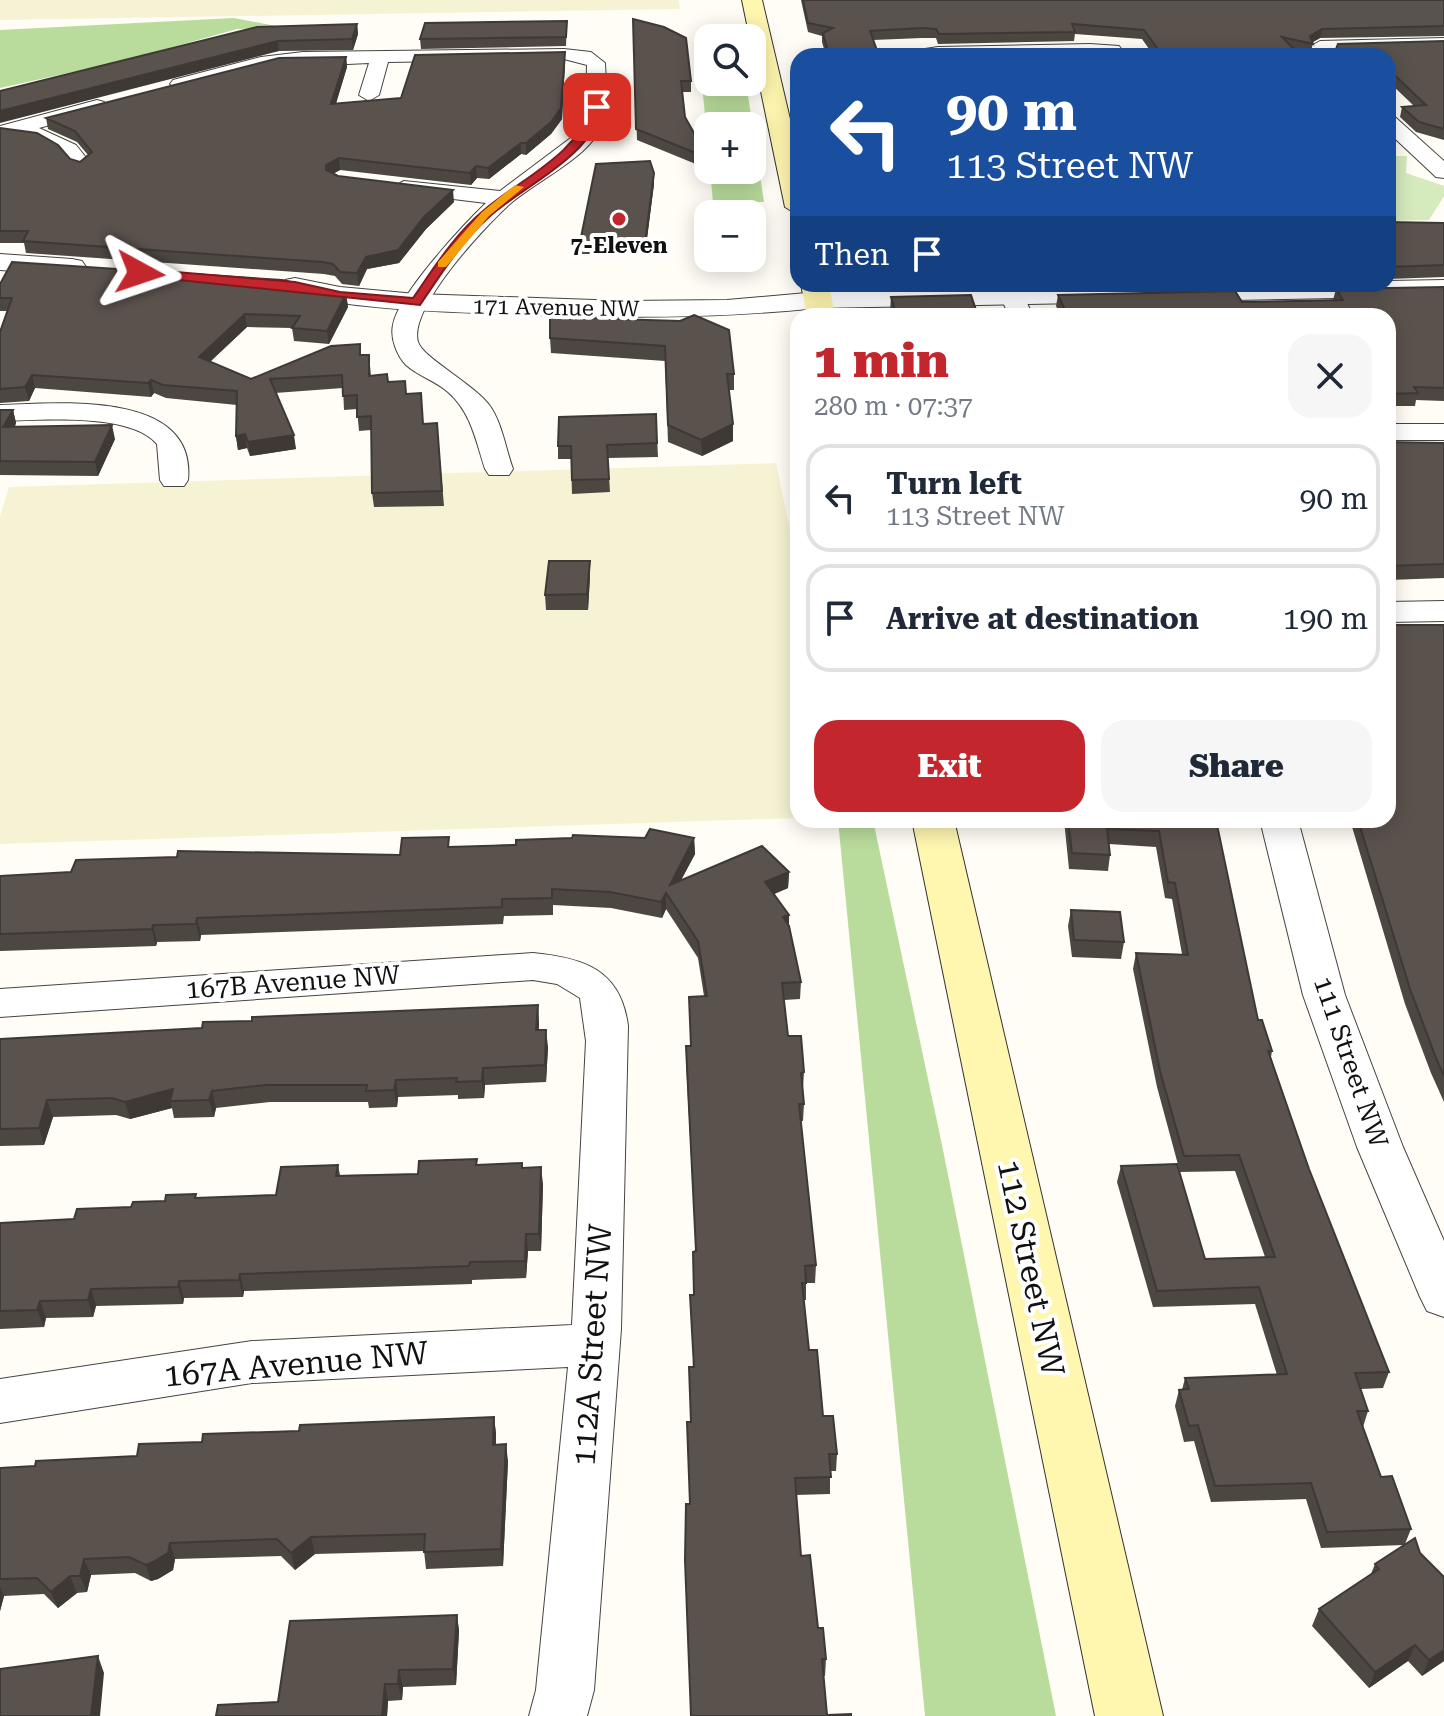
<!DOCTYPE html>
<meta charset="utf-8">
<style>
:root{--surface:#fff;--page:#f6f6f7;--text:#1f2937;--muted:#747a83;--line:#e0e1e3;--accent:#c4262e}
body{margin:0;font-family:"Roboto Serif",serif;background:var(--page);color:var(--text);height:100vh;display:flex;flex-direction:column;font-size:30px;white-space:nowrap}
*{box-sizing:border-box;margin:0}
p{font-size:26px;color:var(--muted)}
.icon{flex:none;width:44px;height:44px;fill:none;stroke:currentColor;stroke-width:2;stroke-linecap:round;stroke-linejoin:round}
.map{position:relative;flex:1;overflow:hidden}
.side{position:absolute;left:790px;top:308px;width:606px;height:520px;display:flex;flex-direction:column;background:var(--surface);border-radius:24px;box-shadow:0 4px 20px #0003}
.side>*{flex:none}
.hud{position:absolute;left:790px;top:48px;width:606px;height:244px;border-radius:24px;box-shadow:0 4px 20px #0003;background:#1a4fa0;color:#fff;overflow:hidden}
.controls{position:absolute;left:694px;top:24px;display:grid;gap:16px}
.controls a{display:grid;place-items:center;width:72px;height:72px;border-radius:16px;background:var(--surface);box-shadow:0 4px 20px #0003;font-size:40px}
.pin{position:absolute;display:grid;place-items:center;width:68px;height:68px;color:#fff;margin:-34px;border-radius:16px;box-shadow:0 4px 12px #0006}
.me{position:absolute;width:88px;margin:-44px;rotate:95deg;stroke-linejoin:round;filter:drop-shadow(0 0 6px #0008)}
.turn{display:flex;align-items:center;gap:28px;height:168px;padding:0 24px;font-size:36px}
.turn .icon{width:104px;height:104px;stroke-width:2.5}
.turn b{display:block;font-size:56px;line-height:68px}
.then{display:flex;align-items:center;height:76px;padding:0 24px;background:#0003;gap:16px;font-size:30px}
.round{display:grid;place-items:center;flex:none;width:84px;height:84px;border-radius:24px;background:var(--page)}
.headline{display:flex;align-items:center;justify-content:space-between;height:136px;padding:0 24px}
h1{font-size:48px;font-weight:800;line-height:60px;color:var(--accent)}
.action{display:flex;gap:16px;margin-top:auto;padding:16px 24px}
.action a{flex:1;height:92px;border-radius:24px;background:var(--accent);color:#fff;font-size:32px;font-weight:800;line-height:92px;text-align:center}
.action a+a{background:var(--page);color:var(--text)}
ul{padding:0;list-style:none}
li{display:flex;align-items:center;gap:24px;height:108px;margin:0 16px 12px;padding:0 8px;border:4px solid var(--line);border-radius:24px}
li div{flex:1}
li b{display:block;font-size:30px}
li em{font-style:normal}
.map>svg:first-child{display:block}
</style>
<div class="map">
<svg width="1444" height="1716" viewBox="0 0 1444 1716">
<rect width="100%" height="100%" fill="#fffdf5"/>
<path fill="#f6f3d4" d="M0,0H679L680,9L0,20Z
M776,463L798,569V818L0,844V516L9,487Z"/>
<path fill="#d5ebbd" d="M1388,156H1407L1406,173L1444,186V196L1429,220L1388,221Z"/>
<path fill="#b9dc9c" d="M234,18L286,28L237,29L127,60L0,88V30Z
M698,44H708V82H746L764,202H713L710,170H752V126H708V146Z
M838,820H873L942,1145L1056,1716H925Z"/>
<g fill="none" stroke-linecap="round" stroke-linejoin="round">
<defs>
<path id="minor" d="M1444,38V48L1332,51L1334,56H1316L1311,46L1320,41Z
M1090,44L1119,46L1127,56H903L906,52L938,47Z
M564,49L591,52L605,63C606,89 611,118 593,140C575,163 535,183 511,203C486,225 408,308 418,342C423,358 474,384 490,406C502,423 506,450 513,469L509,475H489L485,469C476,441 471,412 448,392C436,381 418,376 406,365C397,356 390,338 393,325C398,295 463,225 486,203L404,193L393,187L404,181L500,191L576,134L586,114L587,65L564,59L388,62L379,95L369,101L359,95L369,63L262,68L180,90L170,84L173,80L261,57L303,52Z
M97,100L104,102L107,106L104,110L39,128L76,145L92,165L88,169H74C57,147 28,131 0,138V126Z
M1388,115L1395,117L1444,161V178L1436,177L1388,132Z
M1012,288L1021,290L1033,316H1009L1000,295Z
M0,405C60,403 197,390 188,480L184,486H164L160,480L157,444C131,412 38,420 0,421Z
M1388,424H1444V440H1388Z
M1444,601V621L1388,622V602Z
M1260,820H1298L1345,995L1403,1147L1444,1241V1317L1427,1311L1420,1297L1357,1147L1303,995Z
M533,953C583,958 621,969 628,1026L621,1329L594,1690L587,1716H529L536,1690L568,1367L252,1383L0,1423V1379L252,1341L572,1325L586,1041L580,998L557,984L533,980L0,1017V989Z"/>
<path id="tertiary" d="M0,254L72,259L82,261L86,267L82,273L72,275L0,270Z
M295,278L340,287L416,294L623,301L727,300L818,292L1012,287L1388,284V281L1444,280V296L818,308C712,319 609,318 502,314C430,311 356,310 285,292L281,286L285,280Z"/>
<path id="secondary" d="M742,0H762L798,153V215L785,207Z
M801,284H829L835,316H807Z
M912,820H954L1163,1716H1095Z"/>
</defs>
<use href="#minor" stroke="#444" stroke-width="2"/>
<use href="#tertiary" stroke="#444" stroke-width="2"/>
<use href="#secondary" stroke="#333" stroke-width="2"/>
<use href="#minor" fill="#fff" fill-rule="evenodd"/>
<use href="#tertiary" fill="#fff" fill-rule="evenodd"/>
<use href="#secondary" fill="#fff6b0" fill-rule="evenodd"/>
</g>
<path fill="#4d4742" d="M801,0H1444V36L1320,38L1313,42L1311,53L1295,50L1301,56H1154L1142,39L1075,34L1074,41L938,44L936,38H922L873,40L879,56H826L822,42V36L808,32Z
M633,19L691,81V92H682L685,117L708,157V169L637,140Z
M567,21L566,46L421,49L420,39Z
M357,24L358,34L353,50L279,51L0,91Z
M1444,41V140L1416,132L1400,117L1402,107L1414,106L1388,81V56H1335L1336,49Z
M346,57L347,67L336,104L401,98L565,62L562,119L551,134L526,155L521,154L489,179L477,178L471,185L340,170L333,174L338,176L454,202L426,229L399,263L367,269L359,286L342,284L335,276L324,274L26,253L24,243H0V128L70,159L80,162L88,155L77,142L48,129L46,118Z
M654,184L645,254H581L580,242Z
M1388,222L1444,223V277L1388,279Z
M0,284L346,294L348,307L329,344L294,341L292,328L247,327L210,362L251,379L362,355H369L371,376L388,382L407,394L423,424L437,423L444,506L374,507L372,493L371,430L359,431L357,409L344,410L343,388L275,393L296,449L250,456L247,448L238,450L236,436L237,405L166,398L154,393L151,397L35,388L29,401L0,403V332L7,311H0Z
M883,284H962L961,285L884,287Z
M1444,287V401L1416,400L1415,406H1388V316H1061L1056,306L1058,295L1242,302L1333,300L1336,289Z
M891,297L978,316H892L890,310Z
M680,321L734,374V390H729L733,441L702,456L668,442L665,361L551,353L550,338Z
M0,410H13L16,423L15,427L115,439L98,476L0,475Z
M656,414L658,457L608,458L610,492L572,494L571,459H558V446Z
M1388,442L1444,443V578L1388,580Z
M590,561V576L588,610H546L545,595Z
M1444,625V1102L1431,1073L1405,1004L1350,820H1388Z
M1064,820H1216L1258,1020L1272,1051L1271,1057L1309,1169L1389,1372L1383,1388L1361,1389L1368,1411L1363,1427L1381,1477L1411,1529L1405,1544L1444,1661L1422,1676L1408,1661L1369,1688L1312,1626L1319,1609L1371,1574L1375,1564L1404,1545L1321,1548L1306,1499L1211,1502L1194,1441L1184,1442L1175,1406L1179,1390H1182L1185,1378L1277,1375L1255,1304L1153,1307L1117,1182L1121,1166L1205,1259L1265,1257L1235,1171L1180,1172L1157,1087L1133,969L1136,953L1182,954L1172,899L1165,898L1156,847L1109,844L1110,855L1108,871L1069,869Z
M645,838H694L695,854L681,880L789,872L788,888L774,894L789,915V927L801,982L800,999L784,1000L788,1036L804,1072L803,1089L804,1104L803,1121H800L816,1265L815,1283H806V1300H804L809,1350L823,1416L837,1454L836,1471H830V1494L796,1495L801,1556L818,1628L826,1659L825,1676H823L827,1715L851,1716H691L689,1504L696,1251L686,1063L704,996L698,958L666,909L662,918L611,908L553,905V915L504,916L503,924L201,935L200,941L157,942L156,946L0,951V876L400,855L450,847Z
M1071,910L1124,942L1121,959L1072,957L1068,926Z
M538,1005L539,1030L548,1047L546,1082L485,1085L484,1098L458,1099V1095L398,1097L397,1107L369,1108L368,1102H270L216,1108L214,1117L174,1118L172,1108L130,1119L116,1115L53,1117L44,1145L0,1146V1039L202,1028L252,1021Z
M338,1165L340,1175L418,1174L477,1165L522,1168L543,1184L541,1251H528L526,1278L472,1280V1284L244,1291L243,1297L184,1298L183,1304L96,1306L93,1317L46,1318L44,1327L0,1329V1223L74,1219L131,1207L198,1198L276,1195Z
M494,1417L496,1434V1445L508,1461L503,1566L426,1569L424,1551L315,1554L295,1570L281,1556L175,1559L173,1570L158,1579L151,1581L135,1573L91,1575L87,1592L77,1593L58,1608L44,1594L4,1596L0,1611V1468L35,1466L137,1456L202,1442L299,1431Z
M457,1615L459,1631L456,1685L403,1687L402,1700L388,1701L387,1716H216L278,1702Z"/>
<path fill="#3f3936" d="M357,24L358,34L353,50L352,39Z
M1322,29L1320,38L1311,43L1310,36Z
M278,41L279,51L0,123V111Z
M565,52V62L562,119L551,134L526,155V143Z
M346,57L347,67L332,115L331,104Z
M521,143V154L489,179L488,168Z
M339,158L340,170L328,176V182L326,165Z
M476,166L477,178L471,185L470,173Z
M654,173V184L645,254V243Z
M453,190L454,202L426,229L399,263L367,269L359,286L357,273L366,257Z
M346,294L348,307L329,344L327,331Z
M245,314L247,327L201,370L199,357Z
M32,375L35,388L29,401L25,387Z
M151,380L154,393L151,397L148,383Z
M13,410L16,423L7,441L3,427Z
M733,424V441L702,456L701,440Z
M112,425L115,439L98,476L95,462Z
M245,434L247,448L238,450L236,436Z
M294,435L296,449L250,456L248,442Z
M590,561V576L588,610L587,594Z
M694,838L695,854L670,901V885Z
M789,872L788,888L765,898V882Z
M666,893V909L662,918L661,902Z
M789,915V932L783,917Z
M197,918L201,935L200,941L196,924Z
M153,925L157,942L156,946L152,929Z
M538,1005L539,1022L538,1047L536,1030Z
M546,1030L548,1047L546,1082L545,1065Z
M483,1068L485,1085L484,1098L482,1081Z
M396,1080L398,1097L397,1107L394,1090Z
M173,1089L170,1101L172,1108L130,1119L125,1102Z
M212,1091L216,1108L214,1117L209,1100Z
M47,1100L53,1117L44,1145L39,1128Z
M541,1167L543,1184L541,1251L539,1234Z
M526,1234L528,1251L526,1278L525,1261Z
M240,1274L244,1291L243,1297L239,1280Z
M179,1281L184,1298L183,1304L178,1287Z
M91,1289L96,1306L93,1317L88,1300Z
M40,1301L46,1318L44,1327L37,1310Z
M494,1417L496,1434L495,1462L493,1445Z
M506,1444L508,1461L503,1566L501,1549Z
M311,1537L315,1554L295,1570L291,1553Z
M170,1543L175,1559L173,1570L158,1579L151,1581L146,1565Z
M84,1559L91,1575L87,1592L80,1576Z
M70,1576L77,1593L58,1608L51,1592Z
M0,1587L4,1596L0,1611Z
M457,1615L459,1631L456,1685L453,1669Z
M1415,1645L1408,1661L1369,1688L1375,1672Z
M1444,1650V1661L1422,1676L1429,1660Z
M98,1656L104,1673L100,1716H91Z
M399,1670L403,1687L402,1700L398,1684Z
M385,1684L388,1701L387,1716H382Z"/>
<path fill="#5a524d" stroke="#3f3936" stroke-width="2" d="M803,0H1444V26L1322,29L1310,36L1313,44L1282,37L1301,56H1163L1144,30L1072,24L1075,32L939,34L936,29L923,28L870,31L879,56H829L823,33L833,28L808,23Z
M633,19L664,27L686,38L691,81H681L685,117L708,158L636,129Z
M567,21L566,37L420,39L425,23Z
M357,24L352,39L278,41L0,111V91L257,27Z
M1444,41V129L1419,122L1402,107L1426,105L1388,69V56H1367L1336,49L1338,44Z
M946,49H1086L1091,56H949Z
M565,52L561,108L551,122L526,143H521L488,168L476,166L470,173L339,158L326,165V170L338,176L453,190L424,217L398,250L366,257L357,273L340,272L333,264L323,262L23,241L28,231H0V128L37,133L58,145L70,159L80,162L92,152L75,131L46,118L279,58L346,57L331,104L401,98L415,55Z
M650,161L654,173L645,243L580,242L596,164Z
M1388,222L1444,223V265L1388,267Z
M12,262L282,280L346,294L327,331L292,328L300,316L245,314L199,357L251,379L331,346L360,344V355H369V376L387,374L388,382L405,381L406,394L421,393L423,424L437,423L442,491L372,493L371,416L357,417V395L343,396L342,375L270,379L294,435L248,442L245,434L236,436L237,391L163,385L151,380L148,383L32,375L25,387L0,389V332L12,298H0V284Z
M1444,287V388L1414,387L1418,393L1388,394V316H1068L1058,295L1235,291L1242,302L1343,300L1336,289Z
M971,295L978,316H897L891,297Z
M694,315L729,330L734,374H727L733,424L701,440L668,425L665,346L550,338V317L680,321Z
M0,410H13L3,427L112,425L95,462L0,461Z
M656,414L657,443L607,445L609,479L572,480L571,446H558L559,417Z
M1388,442L1444,443V564L1388,566Z
M549,561H590L587,594L545,595Z
M1388,625H1444V1076L1436,1058L1410,989L1358,820H1388Z
M1068,820H1216L1258,1020H1262L1272,1051H1268L1309,1169L1389,1372L1355,1373L1368,1411H1357L1381,1477L1392,1476L1411,1529L1327,1532L1311,1483L1215,1486L1198,1425L1189,1426L1179,1390L1189,1389L1185,1378L1287,1374L1259,1287L1157,1291L1121,1166L1177,1164L1205,1259L1275,1257L1239,1155L1184,1156L1160,1071L1136,953L1188,955L1175,883L1168,882L1159,831L1107,829L1110,855L1072,853Z
M650,829L694,838L670,885L762,846L789,872L765,882L789,915L783,917L789,926L801,982L782,983L788,1036H801L804,1072L801,1073L804,1104H799L816,1265L805,1266L806,1283H802L809,1350H817L823,1416H833L837,1454H829L831,1477L795,1478L801,1556L810,1555L818,1628H823L826,1659H822L827,1715L851,1714V1716H691L685,1560L686,1504H690L687,1422H691L689,1367H694L690,1295H694L693,1252L696,1251L686,1046H691L689,997L707,996L698,941L666,893L661,902L610,892L552,889V898L502,899V907L197,918L196,924L153,925L152,929L0,934V876L71,872L76,860L177,857L178,851L400,855L402,838L449,837L448,847L516,845V840L572,838L573,835L645,838Z
M1071,910L1120,912L1124,942L1074,940Z
M538,1005L536,1030H546L545,1065L483,1068L482,1081L456,1082L457,1078L396,1080L394,1090L366,1091L367,1085H266L212,1091L209,1100L170,1101L173,1089L125,1102L112,1098L47,1100L39,1128L0,1129V1039L202,1028L203,1022L252,1021V1017Z
M477,1159L476,1165L522,1163V1168L541,1167L539,1234H526L525,1261L470,1262L469,1266L240,1274L239,1280L179,1281L178,1287L91,1289L88,1300L40,1301L37,1310L0,1311V1223L74,1219L77,1209L131,1207L133,1202L165,1201L166,1195L196,1194L195,1198L276,1195L281,1167L338,1165L336,1176L418,1174L419,1161Z
M494,1417L493,1445L506,1444L501,1549L424,1552L425,1534L311,1537L291,1553L277,1539L170,1543L168,1553L153,1562L146,1565L129,1557L84,1559L80,1576H70L51,1592L37,1578L0,1579V1468L35,1466L36,1461L137,1456L139,1444L202,1442L203,1434L299,1431L300,1425Z
M1415,1538L1420,1553L1444,1577V1650L1429,1660L1415,1645L1375,1672L1319,1609L1379,1569L1375,1564Z
M457,1615L453,1669L399,1670L398,1684H385L382,1716H216L218,1705L278,1702L290,1621Z
M98,1656L91,1716H0V1669Z"/>
<path fill="#c4262e" stroke="#7f191e" stroke-width="2" d="M593,105L601,107C594,156 523,186 489,217C461,242 441,274 420,305L140,276L134,273L140,269L295,282L340,292L413,298C434,268 454,235 483,211C523,177 576,156 593,105Z"/>
<path fill="#f59e0b" d="M515,185L524,187L489,216L446,267H438V262L482,212Z"/>
<circle fill="#c4262e" stroke="#fff" stroke-width="3" cx="619" cy="219" r="8"/>
<g text-anchor="middle" stroke-width="8" stroke-linejoin="round" paint-order="stroke">
<g font-size="22" font-weight="bold" fill="#111" stroke="#fff">
<text x="619" y="253">7-Eleven</text>
</g>
<g font-size="22" fill="#111" stroke="#fff">
<text transform="translate(556 307) rotate(1)" y="8">171 Avenue NW</text>
</g>
<g font-size="26" fill="#111" stroke="#fff">
<text transform="translate(293 982) rotate(-4)" y="9">167B Avenue NW</text>
<text transform="translate(1351 1062) rotate(71)" y="9">111 Street NW</text>
</g>
<g font-size="32" fill="#111" stroke="#fff">
<text transform="translate(1031 1268) rotate(78)" y="11">112 Street NW</text>
<text transform="translate(592 1345) rotate(-86)" y="11">112A Street NW</text>
<text transform="translate(296 1364) rotate(-5)" y="11">167A Avenue NW</text>
</g>
</g>
</svg>
<div class="controls">
<a><svg class="icon" aria-label="search" viewBox="0 0 24 24"><circle cx="10" cy="10" r="6"/><path d="M15 15l6 6"/></svg></a>
<a>+</a>
<a>−</a>
</div>
<div class="pin" style="left:597px;top:107px;background:#d93025"><svg class="icon" aria-label="arrive" viewBox="0 0 24 24"><path d="M6 21V4h12l-3 4 3 4H6"/></svg></div>
<svg class="me" style="left:140px;top:273px" viewBox="-20 -20 40 40"><path d="M0-17L14 15 0 8-14 15z" fill="#c4262e" stroke="#fff" stroke-width="4"/></svg>
<div class="hud">
<div class="turn"><svg class="icon" aria-label="left" viewBox="0 0 24 24"><path d="M17 20v-9H6M10 6l-5 5 5 5"/></svg><div><b>90 m</b>113 Street NW</div></div>
<div class="then">Then<svg class="icon" aria-label="arrive" viewBox="0 0 24 24"><path d="M6 21V4h12l-3 4 3 4H6"/></svg></div>
</div>
<section class="side">
<div class="headline"><div><h1>1 min</h1><p>280 m · 07:37</p></div><a class="round"><svg class="icon" aria-label="close" viewBox="0 0 24 24"><path d="M6 6l12 12M18 6L6 18"/></svg></a></div>
<ul>
<li><svg class="icon" aria-label="left" viewBox="0 0 24 24"><path d="M17 20v-9H6M10 6l-5 5 5 5"/></svg><div><b>Turn left</b><p>113 Street NW</p></div><em>90 m</em></li>
<li><svg class="icon" aria-label="arrive" viewBox="0 0 24 24"><path d="M6 21V4h12l-3 4 3 4H6"/></svg><div><b>Arrive at destination</b></div><em>190 m</em></li>
</ul>
<div class="action"><a>Exit</a><a>Share</a></div>
</section>
</div>
